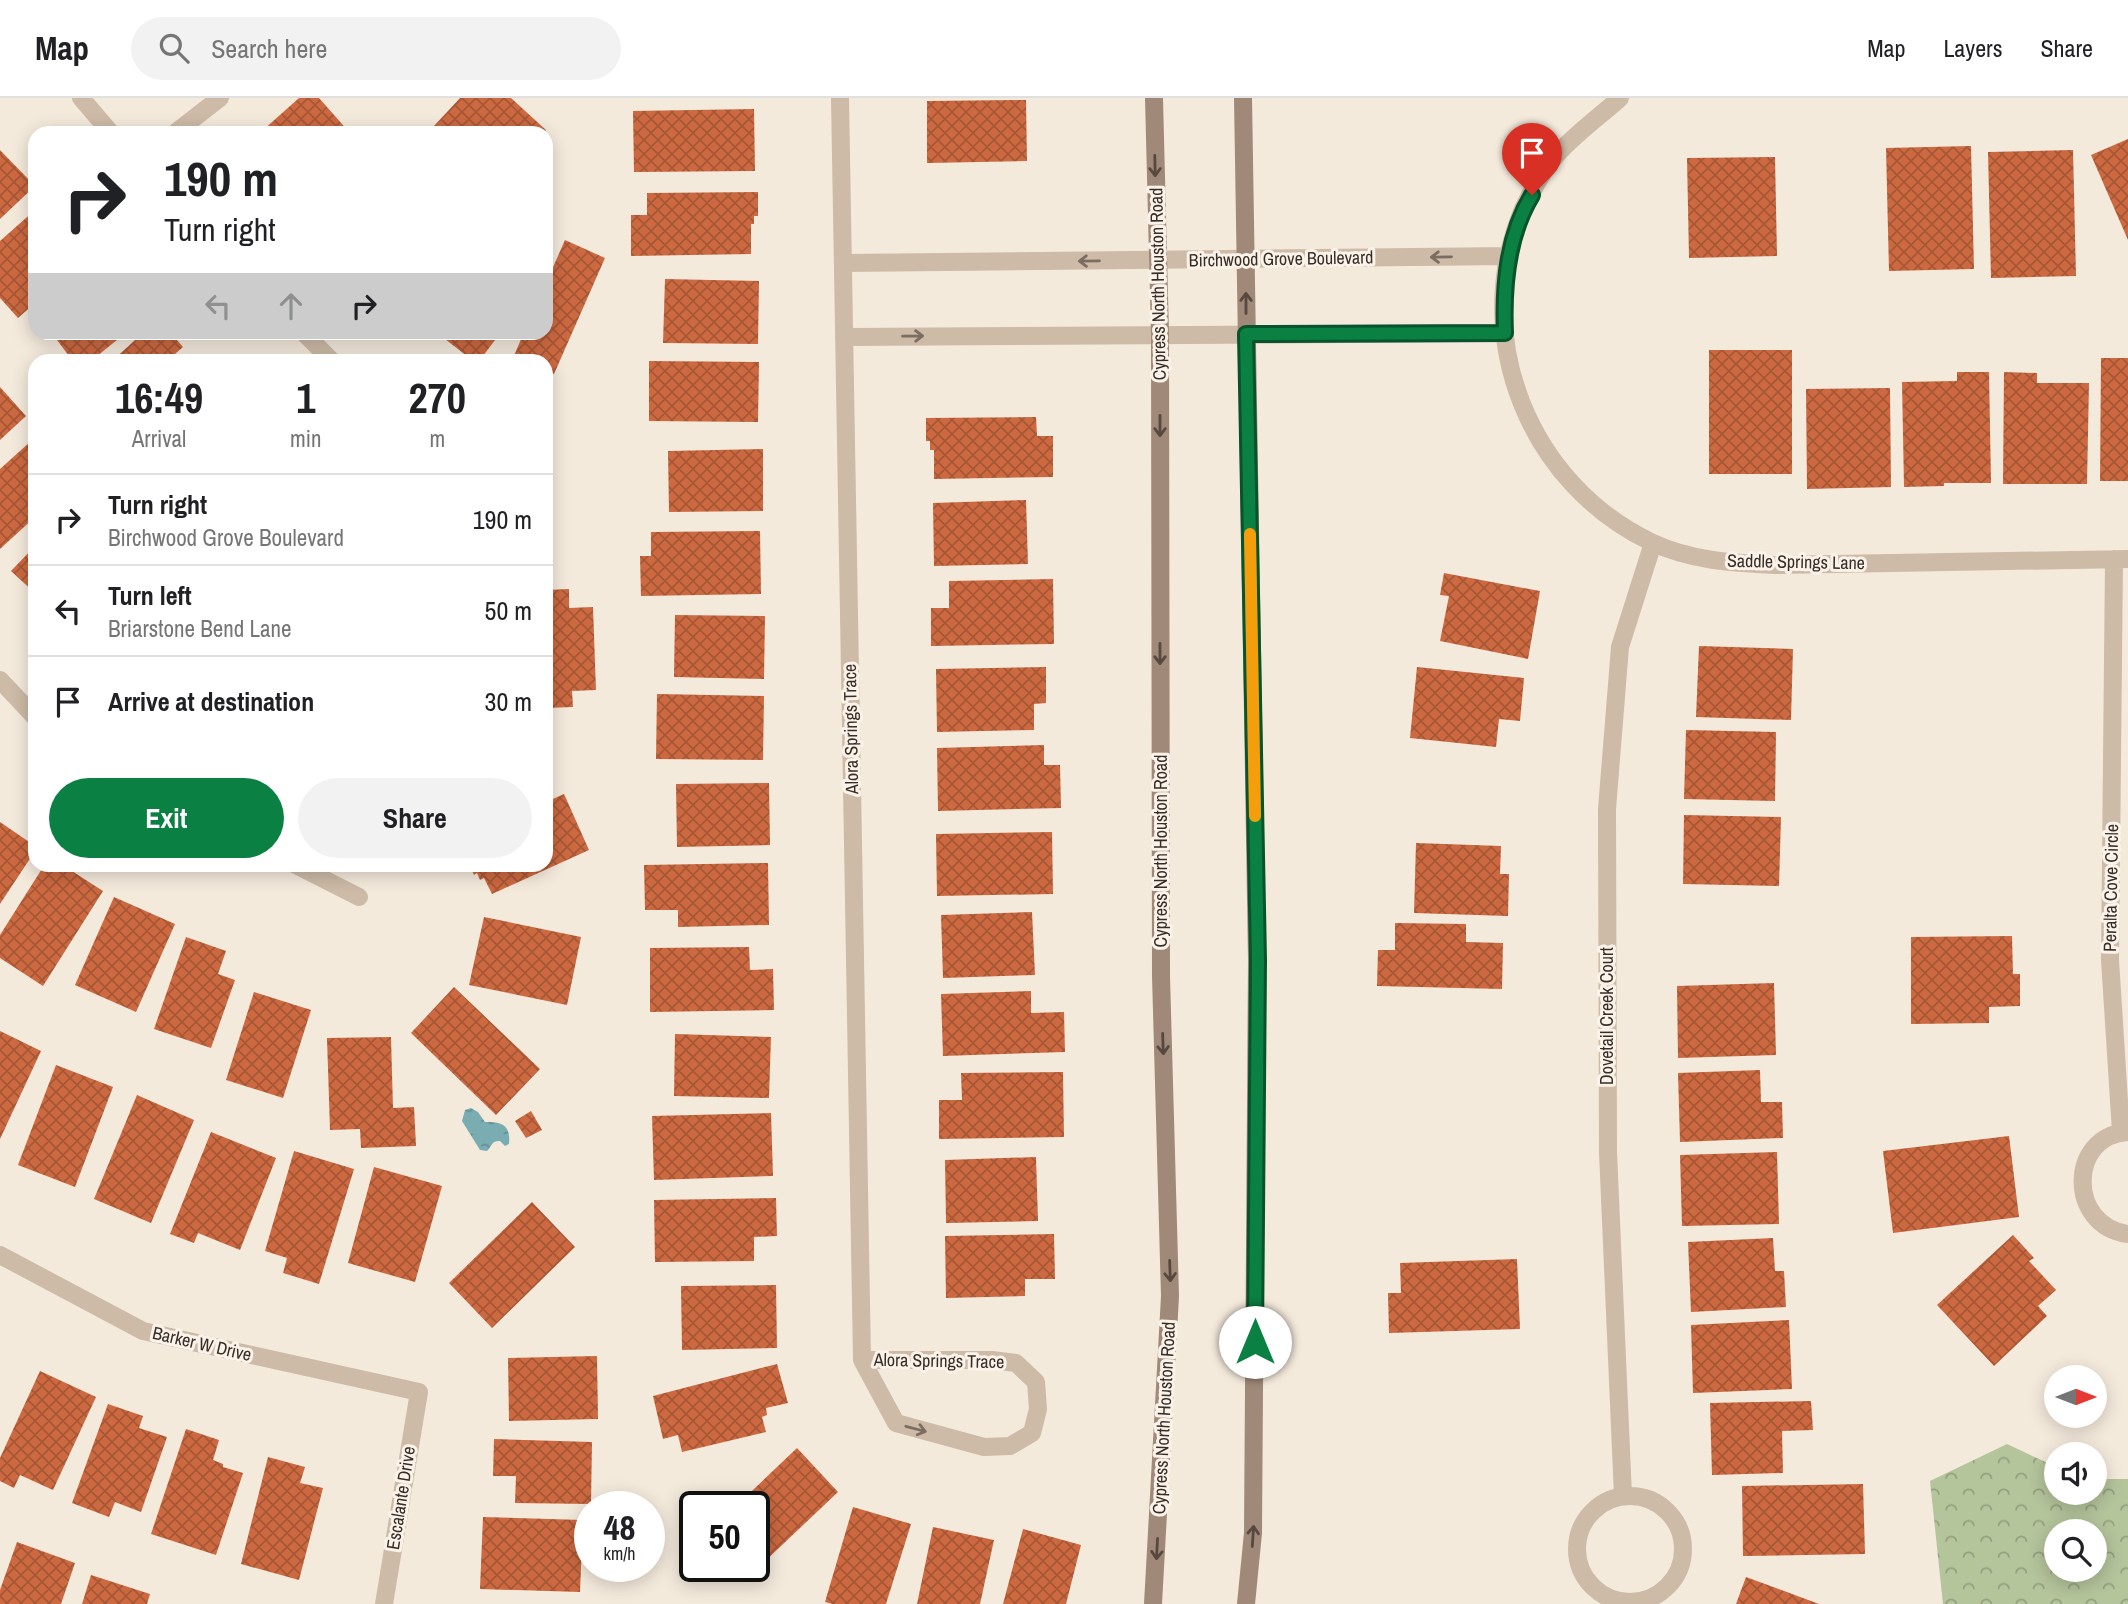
<!DOCTYPE html>
<style>
:root{--surface:#fff;--page:#f2f2f2;--text:#202124;--muted:#757577;--line:#e0e0e0;--accent:#0b8043}
body{margin:0;font-family:"Archivo Narrow",sans-serif;background:var(--page);color:var(--text);height:100vh;display:flex;flex-direction:column;font-size:26px;white-space:nowrap}
*{box-sizing:border-box;margin:0}
p{font-size:23px;color:var(--muted)}
.icon{flex:none;width:38px;height:38px;fill:none;stroke:currentColor;stroke-width:2;stroke-linecap:round;stroke-linejoin:round}
.map{position:relative;flex:1;overflow:hidden}
.side{position:absolute;left:28px;top:256px;width:525px;height:518px;display:flex;flex-direction:column;background:var(--surface);border-radius:21px;box-shadow:0 4px 18px #0003}
.side>*{flex:none}
.banner{position:absolute;left:28px;top:28px;width:525px;height:214px;border-radius:21px;box-shadow:0 4px 18px #0003;background:#fff;color:var(--text);overflow:hidden}
.needle{width:46px;rotate:90deg}
.buttons{position:absolute;left:2044px;top:1267px;display:grid;gap:14px}
.buttons a{display:grid;place-items:center;width:63px;height:63px;border-radius:50%;background:var(--surface);box-shadow:0 4px 18px #0003;font-size:35px}
.speed{position:absolute;left:574px;top:1393px;display:flex;gap:14px;font-size:35px;font-weight:700;text-align:center}
.speed>*{display:grid;place-content:center;width:91px;height:91px;border-radius:50%;background:var(--surface);box-shadow:0 4px 18px #0003;line-height:1}
.speed small{font-size:18px;font-weight:400}
.speed .limit{border:4px solid #111;border-radius:10px;background:#fff;color:#111}
.pin{position:absolute;display:grid;place-items:center;width:60px;height:60px;color:#fff;margin:-72px -30px;border-radius:50% 50% 50% 0;rotate:-45deg;box-shadow:0 0 7px #0007}
.pin .icon{rotate:45deg}
.me{position:absolute;width:77px;margin:-38px;rotate:0deg;stroke-linejoin:round;filter:drop-shadow(0 0 5px #0008)}
.turn{display:flex;align-items:center;gap:24px;height:147px;padding:0 21px;font-size:32px}
.turn .icon{width:91px;height:91px;stroke-width:2.5}
.turn b{display:block;font-size:49px;line-height:60px}
.lanes{display:flex;align-items:center;height:66px;padding:0 21px;background:#0003;justify-content:center;gap:35px;direction:ltr}
.lanes .off{opacity:.35}
.eta{display:flex;justify-content:space-evenly;align-items:center;height:119px;text-align:center}
.eta b{font-size:42px;font-weight:700;line-height:49px}
.cta{display:flex;gap:14px;margin-top:auto;padding:14px 21px}
.cta a{flex:1;height:80px;border-radius:42px;background:var(--accent);color:#fff;font-size:28px;font-weight:700;line-height:80px;text-align:center}
.cta a+a{background:var(--page);color:var(--text)}
ul{padding:0;list-style:none}
li{display:flex;align-items:center;gap:21px;height:91px;padding:0 21px;border-top:2px solid var(--line)}
li div{flex:1}
li b{display:block;font-size:26px}
li em{font-style:normal}
header{display:flex;align-items:center;gap:42px;box-sizing:border-box;height:98px;padding:0 35px;background:var(--surface);border-bottom:2px solid var(--line)}
header strong{font-size:33px}
nav{display:flex;gap:38px;margin-inline-start:auto;font-size:24px}
.search{width:490px;height:63px;background:var(--page);display:flex;align-items:center;gap:18px;box-sizing:border-box;padding:0 24px;border-radius:38px;color:var(--muted);font-size:26px}
.map>svg:first-child{display:block}
</style>
<header>
<strong>Map</strong>
<div class="search"><svg class="icon" aria-label="search" viewBox="0 0 24 24"><circle cx="10" cy="10" r="6"/><path d="M15 15l6 6"/></svg>Search here</div>
<nav><a>Map</a><a>Layers</a><a>Share</a></nav>
</header>
<div class="map">
<svg width="2128" height="1506" viewBox="0 0 2128 1506">
<defs>
<pattern id="park-crowns" width="20" height="18" patternUnits="userSpaceOnUse" patternTransform="scale(1.75)"><rect width="20" height="18" fill="#b4c49b"/><path d="M2 6a3 3 0 1 1 6 0M12 15a3 3 0 1 1 6 0" fill="none" stroke="#93a07e"/></pattern>
<pattern id="water-ripples" width="26" height="14" patternUnits="userSpaceOnUse" patternTransform="scale(1.75)"><rect width="26" height="14" fill="#79adb2"/><path d="M2 4q2-2 4 0t4 0M15 11q2-2 4 0t4 0" fill="none" stroke="#648d91"/></pattern>
<pattern id="building-cross-hatch" width="8" height="8" patternUnits="userSpaceOnUse" patternTransform="scale(1.75)"><rect width="8" height="8" fill="#cd6941"/><path d="M0 0l8 8M0 8l8-8" fill="none" stroke="#a75736"/></pattern>
</defs>
<rect width="100%" height="100%" fill="#f4eadc"/>
<path fill="url(#park-crowns)" fill-rule="evenodd" d="M2007,1346L2056,1369V1395H2095V1381H2128V1506H1943L1930,1383ZM2056,1433H2095V1472H2056Z"/>
<path fill="url(#water-ripples)" d="M471,1010L478,1014L485,1024C501,1024 511,1026 509,1046L505,1048L500,1043C491,1043 492,1048 487,1053L480,1052L462,1023L465,1012Z"/>
<path fill="url(#building-cross-hatch)" d="M299,0H319L350,35H264L262,33Z
M460,0H511L546,32L544,35H442L434,28Z
M1026,2L1027,63L927,65V3Z
M754,11L755,73L634,74L633,13Z
M2128,41V142L2091,57Z
M1971,48L1974,171L1889,173L1886,50Z
M0,52L35,88L0,121Z
M2073,52L2076,178L1991,180L1988,54Z
M1775,59L1777,158L1689,160L1687,60Z
M758,94V118H754V126H751V156L631,158V117H647V95Z
M35,112V205L18,220L0,200V143Z
M565,142L605,160L554,276L546,273V262H524L514,258L524,234H546V185Z
M665,181L759,183L758,246L663,245Z
M51,234H127L92,262H72Z
M144,234H170L183,249L168,262H113Z
M436,234H501L480,262H472Z
M1709,252H1792V376H1709Z
M2101,260H2128V383H2100Z
M649,263L759,264L758,324L649,323Z
M1957,274H1989L1991,385H1944V388L1904,389L1902,284L1957,283Z
M2004,274L2037,275V285H2089L2087,386H2003Z
M0,289L26,318L0,342Z
M1890,290L1891,389L1807,391L1806,291Z
M1036,319L1037,338H1053V379L934,381V352H930V343H926V320Z
M30,344L35,349V419L0,451V371Z
M763,351V413L669,414L668,353Z
M1026,402L1028,466L934,468L933,405Z
M760,433L761,496L641,498L640,458H651V434Z
M35,448V495L11,473Z
M1444,475L1540,493L1528,561L1440,543L1449,498L1440,497Z
M1053,481L1054,546L931,548V510H949V483Z
M569,491V510L593,509L596,592L572,593L573,609L546,610V492Z
M675,517L765,518L764,581L674,579Z
M1699,548L1793,551L1791,622L1696,619Z
M1046,569V605L1034,606V632L937,634L936,571Z
M1417,569L1524,580L1520,623L1499,621L1496,649L1410,640Z
M657,596L764,598L763,662L656,661Z
M1686,632L1776,634L1775,703L1684,701Z
M1044,647V667H1060L1061,710L938,713L937,650Z
M769,685L770,747L677,749L676,686Z
M564,696L589,752L492,796L484,780L480,782L477,775L474,777L469,766H546V704Z
M1684,717L1781,719L1779,788L1683,786Z
M0,724L35,748V753L0,806Z
M1052,734L1053,796L937,798L936,736Z
M1416,745L1501,748L1500,776H1509L1508,818L1414,815Z
M768,765L769,827L678,829V812H645L644,767Z
M45,766H61L103,793L43,888L0,860V837Z
M114,799L175,826L136,914L75,887Z
M1032,814L1035,877L943,880L941,817Z
M484,819L581,839L567,907L469,887Z
M1395,825L1466,826V844L1503,845L1502,891L1377,888L1378,852H1395Z
M2012,838L2013,876H2020V908L1989,909V925L1911,926V839Z
M186,839L226,853L218,876L235,882L211,950L154,931Z
M749,849L750,872L773,871L774,912L650,914V850Z
M1774,885L1776,957L1678,960L1677,888Z
M454,889L540,971L496,1017L411,935Z
M1031,893V915L1064,914L1065,954L943,958L941,896Z
M254,894L311,912L283,1000L226,982Z
M0,933L41,953L0,1041Z
M675,936L771,939L769,1000L674,998Z
M391,939L393,1010L414,1009L416,1048L361,1050L360,1031L330,1032L327,940Z
M56,967L113,989L75,1089L18,1067Z
M1760,972L1761,1004H1782L1783,1040L1680,1044L1678,975Z
M1063,974L1064,1039L939,1041V1002H962L961,975Z
M137,997L194,1022L151,1125L94,1101Z
M531,1013L542,1032L526,1040L515,1023Z
M771,1015L773,1078L654,1082L652,1018Z
M211,1034L276,1060L240,1152L198,1135L194,1145L170,1136Z
M2009,1038L2019,1119L1893,1135L1883,1053Z
M294,1053L354,1071L319,1186L283,1175L287,1160L265,1153Z
M1777,1054L1779,1126L1682,1128L1680,1057Z
M1036,1059L1038,1123L946,1125L945,1062Z
M374,1069L442,1088L415,1184L348,1165Z
M776,1100L777,1138L754,1139V1163L655,1164L654,1102Z
M532,1104L575,1149L492,1230L449,1185Z
M1054,1136L1055,1181H1025V1198L946,1200L945,1138Z
M2013,1137L2034,1160L2029,1163L2056,1192L2038,1208L2047,1218L1994,1268L1937,1207Z
M1773,1140L1775,1173H1784L1786,1209L1691,1214L1688,1144Z
M1517,1161L1520,1231L1389,1235L1388,1195H1401L1400,1165Z
M776,1187L777,1250L682,1252L681,1188Z
M1789,1222L1792,1291L1693,1295L1691,1227Z
M597,1258L598,1321L509,1323L508,1260Z
M777,1266L788,1305L766,1310L767,1317L762,1319L766,1334L682,1354L678,1337L663,1341L653,1298Z
M40,1273L96,1299L53,1392L20,1377L14,1390L0,1383V1360Z
M1811,1303L1813,1332L1782,1333L1783,1375L1712,1377L1710,1305Z
M108,1306L143,1318L139,1330L167,1339L141,1414L115,1404L109,1419L72,1405Z
M186,1331L219,1342L213,1362L223,1366V1369L243,1375L216,1457L151,1436Z
M494,1341L592,1344L591,1406L515,1405L516,1378H493Z
M797,1350L838,1394L761,1467L754,1460V1409H735Z
M268,1359L305,1369L300,1385L323,1390L299,1482L241,1466Z
M1863,1386L1865,1456L1743,1458L1742,1388Z
M853,1409L911,1426L886,1506H832L825,1504Z
M483,1419L583,1422L580,1494L480,1491Z
M933,1429L994,1442L980,1506H917Z
M1023,1431L1081,1447L1066,1506H1003Z
M17,1444L75,1465L61,1506H0V1492Z
M91,1477L150,1496L147,1506H82Z
M1746,1479L1819,1506H1736Z"/>
<g fill="none" stroke-linecap="round" stroke-linejoin="round">
<path stroke="#cdbaa7" stroke-width="18" d="M81,0L111,35
M840,0L862,1262L896,1325L984,1349L1010,1348L1032,1335L1038,1311L1036,1284L1016,1265L992,1262H862
M1620,0C1598,20 1572,38 1553,61C1543,73 1527,101 1521,116C1471,242 1530,386 1651,444C1691,463 1733,465 1776,467L2128,461
M175,35L220,0
M843,165L1509,158
M303,234L331,262
M844,239L1505,235
M2114,461L2110,862L2121,1034
M0,582L35,619
M294,766L359,799
M2128,1034C2068,1037 2067,1128 2128,1136
M0,1157L143,1233L419,1294L384,1506
M1577 1451a53 53 0 1 1 106 0a53 53 0 1 1-106 0Z
M1623,1398L1608,1054L1607,711L1620,549L1653,445"/>
<path stroke="#a08978" stroke-width="18" d="M1243,0L1257,862L1253,1435L1246,1506
M1153,1506L1170,1198L1161,878L1160,236L1154,0"/>
</g>
<defs><path id="oneway-shaft" d="M-6 0H5M1.5-3L5.5 0L1.5 3" fill="none" stroke-width="1.6" stroke-linecap="round" stroke-linejoin="round" transform="scale(1.75)"/></defs>
<g stroke="#574940">
<use href="#oneway-shaft" transform="translate(1155 68) rotate(89)"/>
<use href="#oneway-shaft" transform="translate(1246 205) rotate(-90)"/>
<use href="#oneway-shaft" transform="translate(1160 328) rotate(90)"/>
<use href="#oneway-shaft" transform="translate(1160 556) rotate(90)"/>
<use href="#oneway-shaft" transform="translate(1163 946) rotate(88)"/>
<use href="#oneway-shaft" transform="translate(1170 1173) rotate(88)"/>
<use href="#oneway-shaft" transform="translate(1253 1438) rotate(-86)"/>
<use href="#oneway-shaft" transform="translate(1157 1451) rotate(93)"/>
</g>
<g stroke="#7b6d61">
<use href="#oneway-shaft" transform="translate(1441 159) rotate(179)"/>
<use href="#oneway-shaft" transform="translate(1089 163) rotate(179)"/>
<use href="#oneway-shaft" transform="translate(913 238) rotate(-1)"/>
<use href="#oneway-shaft" transform="translate(916 1331) rotate(15)"/>
</g>
<g fill="none" stroke-linecap="round" stroke-linejoin="round">
<defs>
<path id="route" d="M1255,1244L1258,862L1246,236L1505,235C1503,188 1507,138 1532,97"/>
</defs>
<use href="#route" stroke="#07532c" stroke-width="18"/>
<use href="#route" stroke="#0b8043" stroke-width="12"/>
<path stroke="#f59e0b" stroke-width="12" d="M1250,436L1255,718"/>
</g>
<g text-anchor="middle" stroke-width="6" stroke-linejoin="round" paint-order="stroke">
<g font-size="18" fill="#382e28" stroke="#fbf3e9">
<text transform="translate(1281 161) rotate(-1)" y="6">Birchwood Grove Boulevard</text>
<text transform="translate(1158 186) rotate(-91)" y="6">Cypress North Houston Road</text>
<text transform="translate(1796 464) rotate(1)" y="6">Saddle Springs Lane</text>
<text transform="translate(851 631) rotate(-91)" y="6">Alora Springs Trace</text>
<text transform="translate(1161 753) rotate(-90)" y="6">Cypress North Houston Road</text>
<text transform="translate(2111 790) rotate(-89)" y="6">Peralta Cove Circle</text>
<text transform="translate(1607 918) rotate(-90)" y="6">Dovetail Creek Court</text>
<text transform="translate(202 1246) rotate(13)" y="6">Barker W Drive</text>
<text transform="translate(939 1263) rotate(1)" y="6">Alora Springs Trace</text>
<text transform="translate(1164 1320) rotate(-87)" y="6">Cypress North Houston Road</text>
<text transform="translate(401 1400) rotate(-81)" y="6">Escalante Drive</text>
</g>
</g>
</svg>
<div class="buttons">
<a><svg class="needle" viewBox="-14 -14 28 28"><path d="M0-13l5 13h-10z" fill="#e53935"/><path d="M0 13l5-13h-10z" fill="#757577"/></svg></a>
<a><svg class="icon" aria-label="sound" viewBox="0 0 24 24"><path d="M4 9h4l5-4v14l-5-4H4zM17 9q2 3 0 6"/></svg></a>
<a><svg class="icon" aria-label="search" viewBox="0 0 24 24"><circle cx="10" cy="10" r="6"/><path d="M15 15l6 6"/></svg></a>
</div>
<div class="speed"><div>48<small>km/h</small></div><div class="limit">50</div></div>
<div class="pin" style="left:1532px;top:97px;background:#d93025"><svg class="icon" aria-label="arrive" viewBox="0 0 24 24"><path d="M6 21V4h12l-3 4 3 4H6"/></svg></div>
<svg class="me" style="left:1255px;top:1244px" viewBox="-20 -20 40 40"><circle r="19" fill="#fff"/><path d="M0-13L10 11 0 6-10 11z" fill="#0b8043"/></svg>
<div class="banner">
<div class="turn"><svg class="icon" aria-label="right" viewBox="0 0 24 24"><path d="M7 20v-9h11M14 6l5 5-5 5"/></svg><div><b>190 m</b>Turn right</div></div>
<div class="lanes"><svg class="icon off" aria-label="left" viewBox="0 0 24 24"><path d="M17 20v-9H6M10 6l-5 5 5 5"/></svg><svg class="icon off" aria-label="ahead" viewBox="0 0 24 24"><path d="M12 20V5M6 11l6-6 6 6"/></svg><svg class="icon" aria-label="right" viewBox="0 0 24 24"><path d="M7 20v-9h11M14 6l5 5-5 5"/></svg></div>
</div>
<section class="side">
<div class="eta">
<div><b>16:49</b><p>Arrival</p></div>
<div><b>1</b><p>min</p></div>
<div><b>270</b><p>m</p></div>
</div>
<ul>
<li><svg class="icon" aria-label="right" viewBox="0 0 24 24"><path d="M7 20v-9h11M14 6l5 5-5 5"/></svg><div><b>Turn right</b><p>Birchwood Grove Boulevard</p></div><em>190 m</em></li>
<li><svg class="icon" aria-label="left" viewBox="0 0 24 24"><path d="M17 20v-9H6M10 6l-5 5 5 5"/></svg><div><b>Turn left</b><p>Briarstone Bend Lane</p></div><em>50 m</em></li>
<li><svg class="icon" aria-label="arrive" viewBox="0 0 24 24"><path d="M6 21V4h12l-3 4 3 4H6"/></svg><div><b>Arrive at destination</b></div><em>30 m</em></li>
</ul>
<div class="cta"><a>Exit</a><a>Share</a></div>
</section>
</div>
